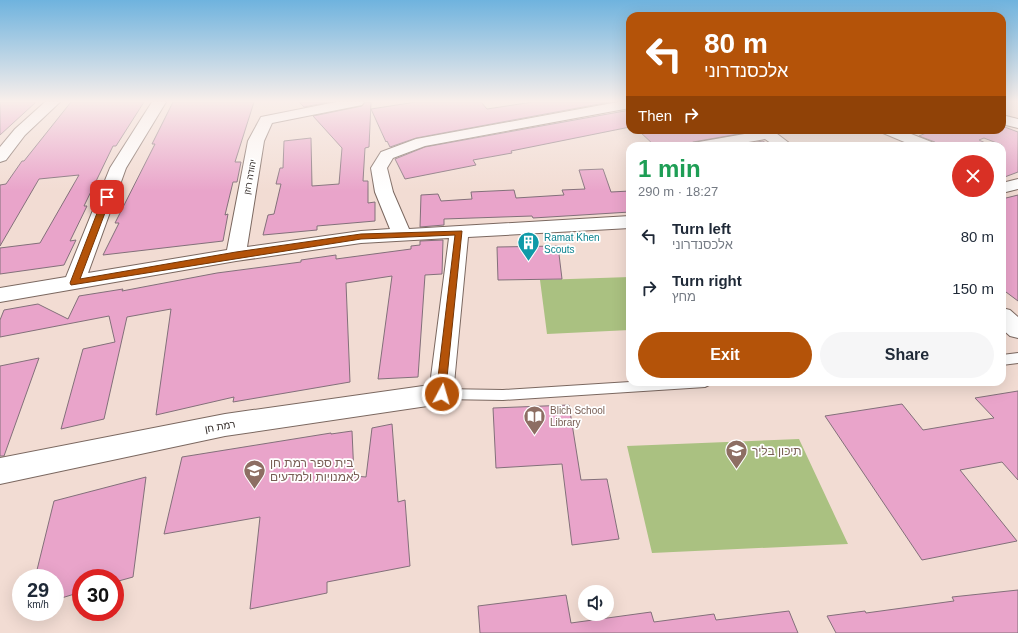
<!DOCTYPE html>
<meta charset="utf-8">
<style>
:root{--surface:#fff;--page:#f6f6f7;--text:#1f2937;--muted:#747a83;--accent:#b45309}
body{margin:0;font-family:Helvetica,Heebo,sans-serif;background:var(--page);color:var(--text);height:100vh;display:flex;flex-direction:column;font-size:15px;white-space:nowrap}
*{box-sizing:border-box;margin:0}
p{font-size:13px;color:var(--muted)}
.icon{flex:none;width:22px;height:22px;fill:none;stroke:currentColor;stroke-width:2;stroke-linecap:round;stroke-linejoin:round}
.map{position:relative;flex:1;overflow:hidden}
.panel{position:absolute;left:626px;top:142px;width:380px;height:244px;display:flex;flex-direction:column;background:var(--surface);border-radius:12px;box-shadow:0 4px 16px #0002}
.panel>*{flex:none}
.guide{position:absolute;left:626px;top:12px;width:380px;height:122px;border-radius:12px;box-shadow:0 4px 16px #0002;background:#b45309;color:#fff;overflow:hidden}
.fabs{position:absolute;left:578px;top:585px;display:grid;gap:8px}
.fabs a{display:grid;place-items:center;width:36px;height:36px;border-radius:50%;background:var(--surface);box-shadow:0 4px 16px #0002;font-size:20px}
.speed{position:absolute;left:12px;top:569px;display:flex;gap:8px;font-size:20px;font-weight:700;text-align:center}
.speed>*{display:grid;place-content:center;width:52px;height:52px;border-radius:50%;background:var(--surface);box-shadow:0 4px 16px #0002;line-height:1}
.speed small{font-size:10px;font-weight:400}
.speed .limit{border:6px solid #d22;background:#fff;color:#111}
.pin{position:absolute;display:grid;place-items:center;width:34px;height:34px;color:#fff;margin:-17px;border-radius:8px;box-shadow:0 2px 6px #0006}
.me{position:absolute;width:44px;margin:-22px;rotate:6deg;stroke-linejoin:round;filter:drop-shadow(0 0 3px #0008)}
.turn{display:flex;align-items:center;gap:14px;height:84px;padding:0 12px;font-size:18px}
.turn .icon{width:52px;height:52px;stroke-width:2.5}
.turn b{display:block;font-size:28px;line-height:34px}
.then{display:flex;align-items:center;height:38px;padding:0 12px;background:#0003;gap:8px;font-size:15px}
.round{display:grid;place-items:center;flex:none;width:42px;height:42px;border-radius:21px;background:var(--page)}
.overview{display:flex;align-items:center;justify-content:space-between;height:68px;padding:0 12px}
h1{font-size:24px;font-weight:800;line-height:30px;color:#1e9e55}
.button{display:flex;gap:8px;margin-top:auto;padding:8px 12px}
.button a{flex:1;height:46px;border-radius:24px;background:var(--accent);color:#fff;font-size:16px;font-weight:800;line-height:46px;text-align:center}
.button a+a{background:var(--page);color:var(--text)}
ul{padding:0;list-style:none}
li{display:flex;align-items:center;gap:12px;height:52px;padding:0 12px}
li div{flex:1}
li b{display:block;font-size:15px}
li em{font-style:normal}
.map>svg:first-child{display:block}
</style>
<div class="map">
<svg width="1018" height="633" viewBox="0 0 1018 633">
<rect width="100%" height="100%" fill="#f2dcd3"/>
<path fill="#aac181" d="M630,277V330L547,334L540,280Z
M799,439L848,544L652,553L627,446Z"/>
<path fill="#e9a4ca" stroke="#83707a" d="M0,102H36L0,135Z
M71,102H144L116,146H113L84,206H87L70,241L76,240L64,265L0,274V248L40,243L79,175L39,179L0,246V185L6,184L22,161H24Z
M173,102H254L235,162H241L237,182H233L225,215L228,214L223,241L103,255L119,223H115L155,144H152Z
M299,102H329L304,107Z
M365,102H371L369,147L365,148L363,181H368V203L375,202V221L317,226V230L263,235L268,215L274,214L281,184H276L280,168H283L284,141L311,138L312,186L339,184L342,148L313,116L362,106Z
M416,102H481L487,109L533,102H610L416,138L390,147L387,141L386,142L371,109Z
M630,110V127L511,151L512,153L473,160L476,165L405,179L395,159L425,147Z
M1002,126L1018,132V172L1002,178V145L984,138L979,140L992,146H937L935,142L919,136L933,130H955L961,133L966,130H1002Z
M638,130H748L750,132L693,142L690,144L681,146H655Z
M763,141L770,146H734Z
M603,169L611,192L630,191V212L533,218L532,216L444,219V225L420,227L421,195L438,194L441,201L472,199L471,192L514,190L516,198L564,195L562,190L585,189L579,170Z
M1018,195V301L1002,289V199Z
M443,240L442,274L425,275L418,377L378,379L392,276L346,283L350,382L233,402L234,397L156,415L171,309L127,317L104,419L61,429L83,349L115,342L109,316L0,337V320L4,310L38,304L68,319L79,296L123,289L122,291L217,273L301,262V260L336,255V259L411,249V246L420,245V241Z
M558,246L562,279L498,280L497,247Z
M39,358L4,456H0V366Z
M1018,391V480L1002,462L960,470L1017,541L922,560L825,416L902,404L923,430L994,418L975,398Z
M569,405L581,480L607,479L619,539L572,545L562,464L496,468L493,408Z
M392,424L398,502L405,500L410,566L327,582V593L250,609L260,517L164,534L182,457L331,433V434L352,431L354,476L366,477L372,428Z
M146,477L133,577L115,582V578H81V592L55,600V578H35L54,501Z
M1018,590V633H836L827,616L865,611L866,613L954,601L952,597Z
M566,595L571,623L651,612L654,622L714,614L716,620L789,611L798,633H480L478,606Z"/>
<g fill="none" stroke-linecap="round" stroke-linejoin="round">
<defs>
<path id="lane" d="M1018,353V363L1002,365V355Z
M630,382H711L709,385L705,387L503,400L441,399L437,398L435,394L437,390L441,389L503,390Z"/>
<path id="street" d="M152,102H166L126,168L88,273L227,250L248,141L261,117L336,102H364L362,105L272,123L264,141L247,247L361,231L390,229L375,192L371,168L381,152L416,139L618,102H630V108L425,146L393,158L387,168L393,192L409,229L630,216V228L468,237L453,394L450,401L441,404L225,436L0,484V458L225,414L430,385L449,238L361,243L236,261L0,302V288L66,277L110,168Z
M1002,115L1018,119V128L1002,124Z
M755,130H772L793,146H775L765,139L726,146H691L693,143L756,132Z
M881,130H901L934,143L936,146H914L883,133Z
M1018,179V189L1002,193V183Z
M1002,308L1010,310L1018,317V338L1010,336L1002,329Z"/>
<path id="secondary" d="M45,102H60L25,135L6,160L0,162V147L15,129Z"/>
</defs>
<use href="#lane" stroke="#7b6860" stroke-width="2"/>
<use href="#street" stroke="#7b6860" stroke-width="2"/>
<use href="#secondary" stroke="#7b6860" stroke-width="2"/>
<use href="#lane" fill="#fff" fill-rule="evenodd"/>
<use href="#street" fill="#fff" fill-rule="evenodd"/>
<use href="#secondary" fill="#fff" fill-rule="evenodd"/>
</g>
<linearGradient id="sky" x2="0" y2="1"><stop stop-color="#6fb3de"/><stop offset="0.53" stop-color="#f9efeb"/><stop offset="1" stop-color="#f9efeb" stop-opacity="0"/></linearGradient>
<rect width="1018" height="191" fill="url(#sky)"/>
<path fill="#b45309" stroke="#753606" d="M104,195L111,197L80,279L236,252L361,234L462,231L445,397L442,399L436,394L455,235L361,239L71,285L70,283Z"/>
<defs>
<symbol id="building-pin" viewBox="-11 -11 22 30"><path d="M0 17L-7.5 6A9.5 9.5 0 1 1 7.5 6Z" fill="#0f9aa8" stroke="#fff"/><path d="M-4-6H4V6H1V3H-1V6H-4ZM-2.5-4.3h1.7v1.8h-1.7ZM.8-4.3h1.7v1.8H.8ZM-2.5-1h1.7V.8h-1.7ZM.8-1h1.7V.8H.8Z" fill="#fff"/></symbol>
<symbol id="library-pin" viewBox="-11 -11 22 30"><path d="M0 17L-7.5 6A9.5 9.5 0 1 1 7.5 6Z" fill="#8d6e63" stroke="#fff"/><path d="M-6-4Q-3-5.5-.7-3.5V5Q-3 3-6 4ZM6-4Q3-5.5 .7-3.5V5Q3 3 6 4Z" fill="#fff"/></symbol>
<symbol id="school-pin" viewBox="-11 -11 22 30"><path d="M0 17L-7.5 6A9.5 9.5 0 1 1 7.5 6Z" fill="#8d6e63" stroke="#fff"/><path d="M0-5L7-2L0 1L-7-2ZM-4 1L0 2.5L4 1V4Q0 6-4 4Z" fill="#fff"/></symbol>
</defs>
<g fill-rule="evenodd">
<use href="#building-pin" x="516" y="230" width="25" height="34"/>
<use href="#library-pin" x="522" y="404" width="25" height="34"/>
<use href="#school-pin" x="724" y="438" width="25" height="34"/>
<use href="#school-pin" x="242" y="458" width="25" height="34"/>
</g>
<g text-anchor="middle" stroke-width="3.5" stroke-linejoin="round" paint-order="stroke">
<g font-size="9" fill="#2d2522" stroke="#fff">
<text transform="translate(250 177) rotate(-80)" y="3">יהודה רוזן</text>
</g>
<g font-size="10" fill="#0d838f" stroke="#fff" text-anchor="start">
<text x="544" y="241">Ramat Khen<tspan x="544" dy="12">Scouts</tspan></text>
</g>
<g font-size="10" fill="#785e54" stroke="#fff" text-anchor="start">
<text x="550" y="414">Blich School<tspan x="550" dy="12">Library</tspan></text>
</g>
<g font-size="10" fill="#2d2522" stroke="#fff">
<text transform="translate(220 426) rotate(-10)" y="4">רמת חן</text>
</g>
<g font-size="12" fill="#785e54" stroke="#fff" text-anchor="start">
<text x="752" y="455">תיכון בליך</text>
<text x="270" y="467">בית ספר רמת חן<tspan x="270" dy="14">לאמנויות ולמדעים</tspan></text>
</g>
</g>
</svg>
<div class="fabs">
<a><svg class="icon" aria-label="sound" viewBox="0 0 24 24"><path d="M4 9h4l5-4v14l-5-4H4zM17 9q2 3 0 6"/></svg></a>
</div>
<div class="speed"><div>29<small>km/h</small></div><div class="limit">30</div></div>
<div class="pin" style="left:107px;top:197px;background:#d93025"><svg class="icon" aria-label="arrive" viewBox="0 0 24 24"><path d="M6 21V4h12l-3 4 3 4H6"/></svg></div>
<svg class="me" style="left:442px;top:394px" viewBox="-20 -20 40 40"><circle r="17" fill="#b45309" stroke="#fff" stroke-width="3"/><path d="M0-11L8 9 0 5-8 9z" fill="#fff"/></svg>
<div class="guide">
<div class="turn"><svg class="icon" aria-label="left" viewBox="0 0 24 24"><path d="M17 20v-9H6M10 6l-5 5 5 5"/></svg><div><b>80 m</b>אלכסנדרוני</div></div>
<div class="then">Then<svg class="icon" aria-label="right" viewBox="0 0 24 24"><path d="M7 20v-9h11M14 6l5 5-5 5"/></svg></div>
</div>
<section class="panel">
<div class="overview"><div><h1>1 min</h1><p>290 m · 18:27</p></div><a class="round" style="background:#d93025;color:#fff"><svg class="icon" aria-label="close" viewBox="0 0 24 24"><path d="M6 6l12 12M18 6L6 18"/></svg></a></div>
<ul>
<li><svg class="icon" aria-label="left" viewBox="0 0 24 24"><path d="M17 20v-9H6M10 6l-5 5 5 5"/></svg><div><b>Turn left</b><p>אלכסנדרוני</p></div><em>80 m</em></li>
<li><svg class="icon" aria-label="right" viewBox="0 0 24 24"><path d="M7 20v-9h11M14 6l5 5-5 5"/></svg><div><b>Turn right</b><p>מחץ</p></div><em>150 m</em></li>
</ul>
<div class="button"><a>Exit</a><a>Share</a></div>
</section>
</div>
